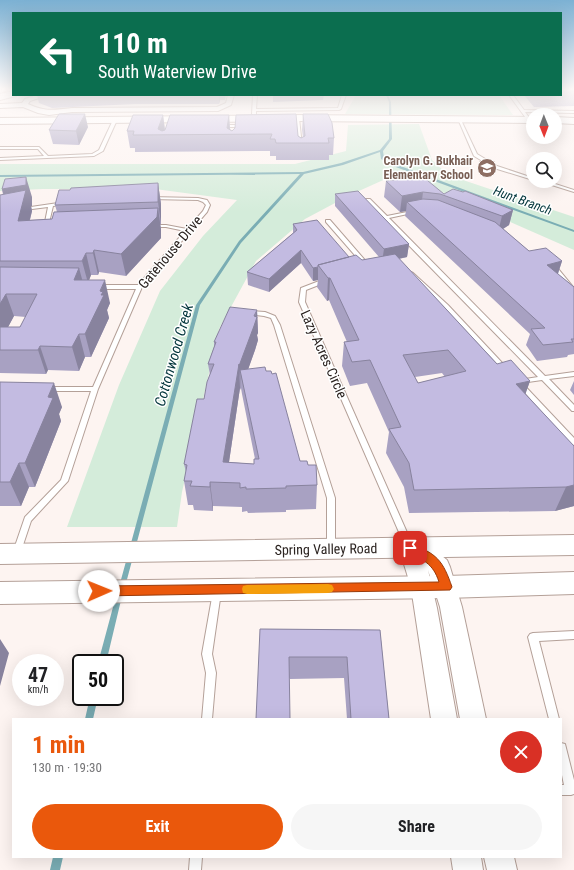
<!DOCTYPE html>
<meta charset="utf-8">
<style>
:root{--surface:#fff;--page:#f6f6f6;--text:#202124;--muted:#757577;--accent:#ea580c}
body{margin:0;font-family:"Roboto Condensed",sans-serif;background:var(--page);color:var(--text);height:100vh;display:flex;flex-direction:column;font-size:15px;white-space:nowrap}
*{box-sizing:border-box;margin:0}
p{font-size:13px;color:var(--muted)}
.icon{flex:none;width:22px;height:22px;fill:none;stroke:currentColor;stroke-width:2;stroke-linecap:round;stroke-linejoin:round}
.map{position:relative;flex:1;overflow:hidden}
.panel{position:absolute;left:12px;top:718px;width:550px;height:140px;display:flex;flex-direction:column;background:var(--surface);border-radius:0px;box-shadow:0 4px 16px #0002}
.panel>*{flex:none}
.banner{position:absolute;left:12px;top:12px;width:550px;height:84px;border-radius:0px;box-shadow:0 4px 16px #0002;background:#0b6e4f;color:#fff;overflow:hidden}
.needle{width:26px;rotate:179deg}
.fabs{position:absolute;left:526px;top:108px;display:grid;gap:8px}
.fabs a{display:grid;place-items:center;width:36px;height:36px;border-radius:50%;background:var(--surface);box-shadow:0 4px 16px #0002;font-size:20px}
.speed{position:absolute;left:12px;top:654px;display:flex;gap:8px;font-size:20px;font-weight:700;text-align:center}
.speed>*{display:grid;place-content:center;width:52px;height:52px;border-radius:50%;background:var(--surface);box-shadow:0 4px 16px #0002;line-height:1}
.speed small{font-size:10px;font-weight:400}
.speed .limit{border:2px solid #111;border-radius:6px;background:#fff;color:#111}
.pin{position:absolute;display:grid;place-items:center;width:34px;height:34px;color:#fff;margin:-17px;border-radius:8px;box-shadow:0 2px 6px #0006}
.me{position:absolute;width:44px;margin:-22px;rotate:89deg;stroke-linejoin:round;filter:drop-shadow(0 0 3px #0008)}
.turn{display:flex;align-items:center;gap:14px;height:84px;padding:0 20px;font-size:18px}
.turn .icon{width:52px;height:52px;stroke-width:2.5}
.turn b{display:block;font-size:28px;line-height:34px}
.round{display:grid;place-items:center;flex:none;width:42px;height:42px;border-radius:21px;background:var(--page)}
.headline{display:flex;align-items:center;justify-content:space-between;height:68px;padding:0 20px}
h1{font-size:24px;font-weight:700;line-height:30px;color:var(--accent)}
.action{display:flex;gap:8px;margin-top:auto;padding:8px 20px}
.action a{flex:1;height:46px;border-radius:24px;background:var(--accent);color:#fff;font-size:16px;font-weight:700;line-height:46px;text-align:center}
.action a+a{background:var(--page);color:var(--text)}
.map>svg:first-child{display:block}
</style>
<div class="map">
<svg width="574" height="870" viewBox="0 0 574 870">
<rect width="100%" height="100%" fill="#fdf4f1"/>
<path fill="#d4ecda" d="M356,95H499L513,115L345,114Z
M419,124L432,160L448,175L574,217V250L419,182L390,177L350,195L305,219L256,261L219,329L182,492L177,527H67L119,385L160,291L203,236L237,200L155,189H43L0,191V164H295L346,151L348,125Z"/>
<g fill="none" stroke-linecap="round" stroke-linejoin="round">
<path fill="#7aadb4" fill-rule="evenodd" d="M386,95H388L391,102L392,139L383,151L384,158L395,164L574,230V232L393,166L381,159L380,152L343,165L304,174L241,243L200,305L125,587L124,589L122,590L120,589L119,587L196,305L239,241L300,174L0,177V175L303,172L341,163L380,150L389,139V102Z
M119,593L121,594L122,596L106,663H98L116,596L117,594Z
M90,697H98L93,719H85Z
M53,857H63L60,870H50Z"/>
<defs>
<path id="service" d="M253,95H257L256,109L338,108L342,95H346L341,109L339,110L256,111V114L254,115L252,114Z
M509,95H513L524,110L574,111V113L525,112L531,120L528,121Z
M297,117L299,118L302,146L300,147L298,146L295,118Z
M115,119L117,120L103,151L94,156L0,160V158L44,156L38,149H0V147H39L48,156L92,154L99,150L113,120Z
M458,119L461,120L477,154L497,166L533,178V180L494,168L474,156Z
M220,125H244L246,126L244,127H219V125Z
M539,181H546L574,190V192Z
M149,197L198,198L207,200L210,205L207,212L142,287L98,389L68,481L31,521L20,554L17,555L14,554L13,552L25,517L61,480L91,391H47L44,389L47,387H93L136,289H97L94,287L97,285H138L185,231L166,227H149V225H166L187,229L203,211L206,205L203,202L198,200L151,199L149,198Z
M366,199H370L387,216L417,210V212L389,218L545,376L574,372V376L549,379L574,405V411H572L542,380L521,383L523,384L574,438V445L571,444L518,385L521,383L518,381L519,380L538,377L383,219L366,201Z
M65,202H67V204L53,206L48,227L46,228L44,227L48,207L24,210L22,209L24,208Z
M326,220H330L370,266V268H366L326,222Z
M553,264L555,265L574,288V294L572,293L551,267V265Z
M411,272L413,273L448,305L507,368L508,369L507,370H503L444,307L409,275L408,274Z
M327,278L330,280L329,281L306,290L305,302L413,546L412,548L409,549L406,548L405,546L299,302L301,288Z
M249,311L265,312L275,316L280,325L335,498V547L334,549L331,550L328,549L327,547V498L274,325L271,318L264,316L247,314V312Z
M217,588L220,589L221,592L212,654L216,673L212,719H202L206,673L202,654L213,592L214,589Z
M574,631V639L539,641L559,719H549L528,637L530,634L533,633Z
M561,743L565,744L574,780V794L571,795H561V785H564L561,770Z
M190,857H202L201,870H189Z"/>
<path id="minor" d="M0,90H7L0,93Z
M37,95H48L30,101L28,104C45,112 53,110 72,108L217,107L226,103L228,95H234L231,105L218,111L72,112L49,115L38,113L23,107L0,108V104L22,103L25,99Z"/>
<path id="tertiary" d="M13,91V95L16,96L0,100V94Z
M297,115L533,117V123L297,121L0,124V118Z
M555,117L574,118V124L555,123Z
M410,539L437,552L447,560L450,567L462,607L486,719H460L440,607L428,570L437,608L457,719H431L411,587L399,548L403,542Z
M451,857H481L483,870H453Z
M484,857H514L517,870H487Z"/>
<path id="secondary" d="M574,535V555L0,564V544Z
M574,572V594L446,598L0,604V582L446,576Z"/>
</defs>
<use href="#service" stroke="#b4a098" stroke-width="2"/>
<use href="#minor" stroke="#b4a098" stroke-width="2"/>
<use href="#tertiary" stroke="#b4a098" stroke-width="2"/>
<use href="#secondary" stroke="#b4a098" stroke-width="2"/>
<use href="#service" fill="#fff" fill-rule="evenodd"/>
<use href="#minor" fill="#fff" fill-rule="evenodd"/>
<use href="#tertiary" fill="#fff" fill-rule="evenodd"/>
<use href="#secondary" fill="#fff" fill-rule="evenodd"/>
</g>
<path fill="#a8a1c2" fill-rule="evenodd" d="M561,90H574V106L534,107L524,95H561Z
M37,95H226L225,100H220L219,104H135L52,108L39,103Z
M273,95H324L323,100L273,102Z
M303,114L334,138L333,155H329V160H276V156H270V151L135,152V148H130L127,131L163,115L165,130L229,115L230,129L232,131L298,136L301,138L303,137L302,130Z
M88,127L79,145L53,144L49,130Z
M386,181L513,210L509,225L503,229L529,251L562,261L558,274L574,287V354L568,355L567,357L537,361L526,345L530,334L405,216L406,211L400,212L384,197Z
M158,183L161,204V224H160L161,229V238L126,276L99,272L98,275H91L89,280L110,303L107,310L109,318L91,357H85L79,371L48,370L46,374L0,373V196L3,195L2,189L32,197V206H31L32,211L30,220L52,219L57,212L55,205ZM14,316L26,317L20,327H8Z
M335,194L409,244L407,257L399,259L497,364L530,381L525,394L574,446V506L555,511L409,513L404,487L386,453L389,432L367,383L350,386L342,366L344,342H347L329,300L327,301L317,287L318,280L313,281L301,263L269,292L248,285L247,272L293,233V224L349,257L362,260L379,257L335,206ZM442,373L445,377L418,383L415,377Z
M257,310L258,333L257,335L258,340L255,350L248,369L266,371L300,461L308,465L317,485L316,509L286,510V512L248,513L247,511L242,512V507L213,506V511L194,510L193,505H188L184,481L186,472L184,464L204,399L210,375L208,364L214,347V342ZM240,388L241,390V388L242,394L255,459L254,464L229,462Z
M574,381V395L570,390Z
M0,382L62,407L59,414L61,421L35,487H29L21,506H0Z
M260,629L380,630L389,719H347L344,678L290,679Z"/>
<path fill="#88839e" d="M219,95H220V100L219,104Z
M85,114L88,127L79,145L76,131Z
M163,115L165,131L164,135L158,129Z
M229,115L230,131L227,128Z
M26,177L32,197V206H31L32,211L24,242L8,211L2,189Z
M158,183L161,204V224L158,202Z
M423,192L421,208L407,202L406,211L400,212L402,196Z
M158,208L161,229V238L126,276L121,254Z
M513,210L509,225L498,232L502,216Z
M409,244L407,257L382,262L384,249Z
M94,250L99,272L98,275L93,253Z
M301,250V263L269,292V279Z
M86,253L91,275L88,283L82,261Z
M562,261L557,276L547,265Z
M318,267V280L313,281V268Z
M79,268L85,290L74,280Z
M328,278H330L329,300L327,301Z
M105,280L110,303L107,310L109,318L91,357L85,334L100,291Z
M6,294L14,316L0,342V304Z
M257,310L258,333L257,335L258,340L255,350L243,384L240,370L241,388V390L239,366Z
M79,334L85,357L79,371L72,347Z
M40,346L48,370L46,374L38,350Z
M239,364L240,388L226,482L223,462Z
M530,381L522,404L516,384Z
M54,383L62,407L59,414L61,421L35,487L25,463L48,397Z
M19,463L29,487L21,506L10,482Z
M210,482L213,506V511L210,487Z
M574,485V506L555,511L566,487Z
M0,639L9,653L0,686Z"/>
<path fill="#c3bbe1" stroke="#88839e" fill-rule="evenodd" d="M59,114H85L76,131L49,130Z
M296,114L298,136L301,138L305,136L303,114H328L332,123L334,138H328L329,143H276L275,139H270L272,134L133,135L134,131H127L133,115H163L158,129L162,131L165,130L170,115H229L227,128L232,131L235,128L236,115Z
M422,176L444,194L453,189L463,192L465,191L513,210L502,216L440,194L423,192L402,196L386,181Z
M26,177V185L2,189L5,179Z
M158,183V202L55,205L59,190H70L71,188Z
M26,190L18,221L52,219L54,212L158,208L157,217L121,254L94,250L93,253H86L82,261H0V195Z
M358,191L409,244L384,249L335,194Z
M423,199L438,200L495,222L529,251L546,248L562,261L547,265L574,287V339H571L573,342L543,345L531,329L545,328L407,202Z
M317,220L349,257L318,265V267L313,268L301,250L269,279L247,272L297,230L293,224Z
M395,254L497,364L511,360L530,381L516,384L574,446V485L566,487L414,490L409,463L389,429L401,427L370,360L352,362L344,342L359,340L330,278H328L318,265L356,255L362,260ZM448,350L466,371L418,383L403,355Z
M0,267L79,268L74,280H105L100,291L103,292L101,295H104L85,334H79L72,347L40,346L38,350H0V327H20L37,294H6L0,304Z
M230,307L257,310L254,316L257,317L254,326L239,366V364L223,462L254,464V459H259L240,370L265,367L266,371H271L272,374L276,373L300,461H307L308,465H316L317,485L286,486V488L246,489V487L240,488V483L210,482V487L190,486L192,481H184L187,465L184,464L197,399H204L207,382L214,364H208L216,342H214Z
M0,382L54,383L48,397L53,398L25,463H19L10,482H0Z
M260,629L380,630L389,719H351L347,657H289L290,719H256Z"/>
<linearGradient id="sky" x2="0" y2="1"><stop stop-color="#7cb1d3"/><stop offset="0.42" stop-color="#fefaf9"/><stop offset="1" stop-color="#fefaf9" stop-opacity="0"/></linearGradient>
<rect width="574" height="212" fill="url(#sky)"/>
<path fill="#ea580c" stroke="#983908" d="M410,544C437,553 443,561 452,587L450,590L99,596L95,594L93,591L95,587L99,586L439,582C433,563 423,560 406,551L405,548L406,545Z"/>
<path fill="#f59e0b" d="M328,584L332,585L334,589L332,592L328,593L247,594L243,593L242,589L243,586L247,585Z"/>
<defs>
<symbol id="school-disc" viewBox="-11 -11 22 22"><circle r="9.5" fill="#8d6e63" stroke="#fff"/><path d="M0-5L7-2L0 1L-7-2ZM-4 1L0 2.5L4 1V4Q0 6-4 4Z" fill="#fff"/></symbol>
</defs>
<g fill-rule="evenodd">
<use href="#school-disc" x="476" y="157" width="22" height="22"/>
</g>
<g text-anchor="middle" stroke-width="3" stroke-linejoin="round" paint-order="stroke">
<g font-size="12" font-weight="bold" fill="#785e54" stroke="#fff" text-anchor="end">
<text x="473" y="165">Carolyn G. Bukhair<tspan x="473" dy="14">Elementary School</tspan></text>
</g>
<g font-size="13" font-style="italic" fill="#03363c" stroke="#fff">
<text transform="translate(523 200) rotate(20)" y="5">Hunt Branch</text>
</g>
<g font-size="14" fill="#2b2320" stroke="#fff">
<text transform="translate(170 252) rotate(-50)" y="5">Gatehouse Drive</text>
<text transform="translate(324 354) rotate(66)" y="5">Lazy Acres Circle</text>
<text transform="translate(326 549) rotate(-1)" y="5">Spring Valley Road</text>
</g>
<g font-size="15" font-style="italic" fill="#03363c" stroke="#fff">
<text transform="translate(174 355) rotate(-74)" y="5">Cottonwood Creek</text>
</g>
</g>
</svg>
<div class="fabs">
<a><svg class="needle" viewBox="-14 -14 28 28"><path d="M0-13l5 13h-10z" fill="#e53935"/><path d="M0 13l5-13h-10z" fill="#757577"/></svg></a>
<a><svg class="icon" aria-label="search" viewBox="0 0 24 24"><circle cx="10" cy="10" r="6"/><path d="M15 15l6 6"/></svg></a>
</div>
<div class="speed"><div>47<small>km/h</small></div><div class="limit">50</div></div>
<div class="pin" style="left:410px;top:548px;background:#d93025"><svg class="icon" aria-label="arrive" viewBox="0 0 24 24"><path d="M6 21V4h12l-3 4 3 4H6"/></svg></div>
<svg class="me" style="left:99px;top:591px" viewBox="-20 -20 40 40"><circle r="19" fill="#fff"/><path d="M0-13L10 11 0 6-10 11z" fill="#ea580c"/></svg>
<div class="banner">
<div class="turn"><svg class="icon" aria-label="left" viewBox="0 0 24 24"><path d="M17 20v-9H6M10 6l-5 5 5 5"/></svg><div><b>110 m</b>South Waterview Drive</div></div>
</div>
<section class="panel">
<div class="headline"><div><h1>1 min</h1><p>130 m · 19:30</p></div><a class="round" style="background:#d93025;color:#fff"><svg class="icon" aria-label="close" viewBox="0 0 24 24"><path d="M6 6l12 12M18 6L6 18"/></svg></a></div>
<div class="action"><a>Exit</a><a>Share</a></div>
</section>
</div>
